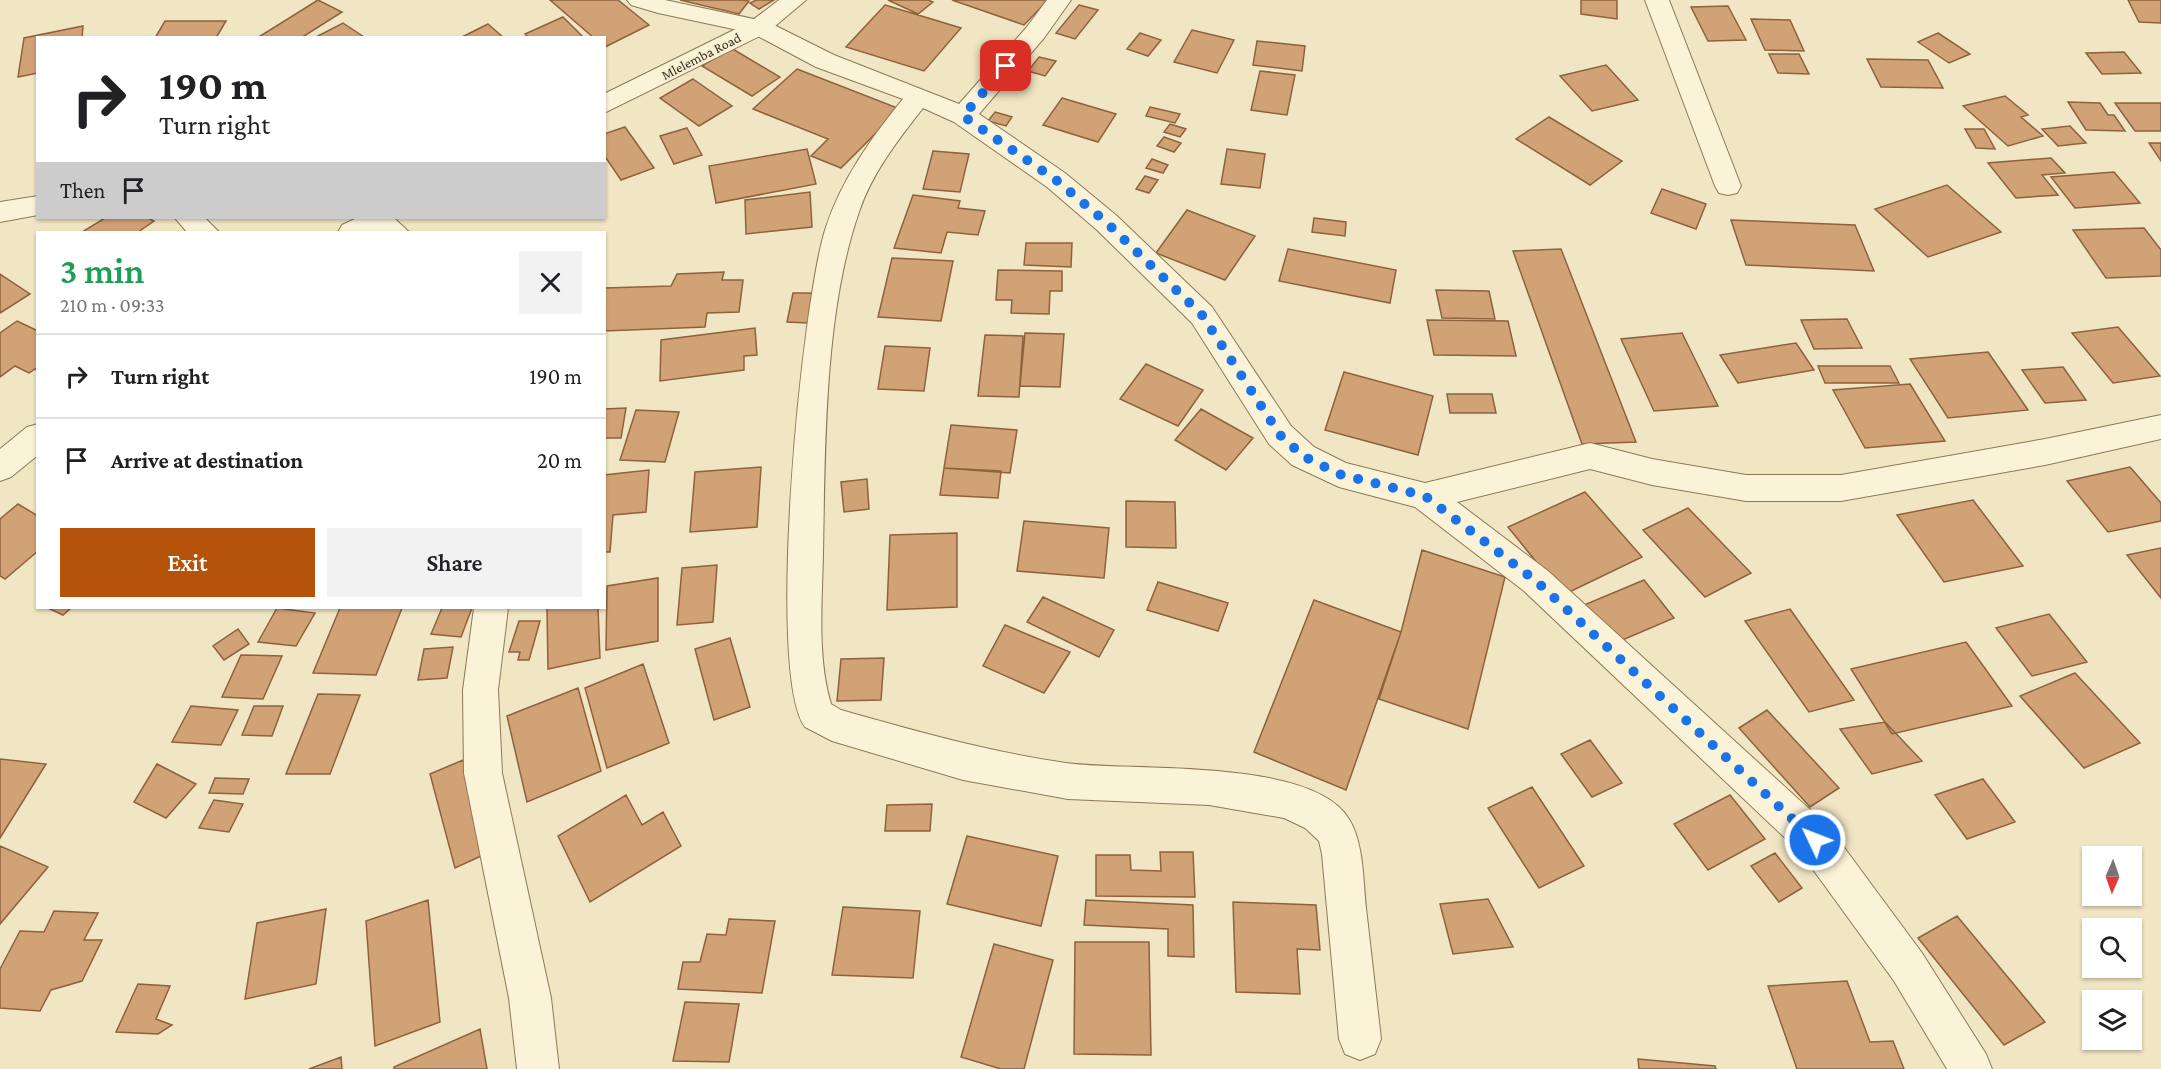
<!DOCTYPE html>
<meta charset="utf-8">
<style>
:root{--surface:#fff;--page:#f2f2f2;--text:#202124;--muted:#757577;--line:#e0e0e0;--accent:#b45309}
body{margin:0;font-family:"Crimson Pro",serif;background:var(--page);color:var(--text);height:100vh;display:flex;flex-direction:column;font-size:22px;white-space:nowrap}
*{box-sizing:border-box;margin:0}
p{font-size:20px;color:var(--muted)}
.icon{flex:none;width:33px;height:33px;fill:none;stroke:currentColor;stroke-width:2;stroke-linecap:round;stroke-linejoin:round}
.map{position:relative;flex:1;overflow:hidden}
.sheet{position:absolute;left:36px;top:231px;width:570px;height:378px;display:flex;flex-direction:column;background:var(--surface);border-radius:0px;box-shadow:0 2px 4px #0004}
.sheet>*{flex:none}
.top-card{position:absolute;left:36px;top:36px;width:570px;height:183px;border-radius:0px;box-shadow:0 2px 4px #0004;background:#fff;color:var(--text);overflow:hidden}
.needle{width:39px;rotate:182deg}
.buttons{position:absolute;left:2082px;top:846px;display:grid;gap:12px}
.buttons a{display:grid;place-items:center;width:60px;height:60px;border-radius:0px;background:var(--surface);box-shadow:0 2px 4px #0004;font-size:30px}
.pin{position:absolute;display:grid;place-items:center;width:51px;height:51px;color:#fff;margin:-26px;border-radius:12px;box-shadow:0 3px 9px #0006}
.me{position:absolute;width:66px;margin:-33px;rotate:313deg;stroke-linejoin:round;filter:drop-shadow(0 0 4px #0008)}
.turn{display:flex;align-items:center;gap:21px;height:126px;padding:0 24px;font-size:27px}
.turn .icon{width:78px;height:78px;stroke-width:2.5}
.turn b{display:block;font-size:42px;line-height:51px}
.then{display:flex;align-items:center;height:57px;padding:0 24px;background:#0003;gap:12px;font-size:22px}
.round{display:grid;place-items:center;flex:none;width:63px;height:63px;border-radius:0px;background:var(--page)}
.headline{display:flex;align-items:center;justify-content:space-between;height:102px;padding:0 24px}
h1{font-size:36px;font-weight:600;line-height:45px;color:#1e9e55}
.cta{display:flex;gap:12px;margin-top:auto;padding:12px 24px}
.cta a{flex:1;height:69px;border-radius:0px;background:var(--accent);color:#fff;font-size:24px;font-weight:600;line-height:69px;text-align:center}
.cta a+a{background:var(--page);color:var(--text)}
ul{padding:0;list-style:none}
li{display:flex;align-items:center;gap:18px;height:84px;padding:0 24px;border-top:2px solid var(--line)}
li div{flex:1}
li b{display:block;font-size:22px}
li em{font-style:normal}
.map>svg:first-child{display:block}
</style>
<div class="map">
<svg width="2161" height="1069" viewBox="0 0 2161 1069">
<rect width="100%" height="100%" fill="#f1e6c3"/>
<path fill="#d2a277" stroke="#8e623c" stroke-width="1.5" d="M318,0L342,12L301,38H257Z
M550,0H618L649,25L605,47L604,38H594Z
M680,0H742L749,1L739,14Z
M756,0H774L759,9L750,3Z
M888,0H928L933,2L918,14Z
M952,0H1048L1024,25Z
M1581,0H1617V19L1581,14Z
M2128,0H2161V23L2139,22Z
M885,5L961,28L924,71L846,47Z
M1079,5L1098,10L1075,39L1056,33Z
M1728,6L1746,40L1708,41L1691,7Z
M563,17L584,38H529L525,34Z
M1751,19L1790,20L1804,51L1765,50Z
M165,21H226L216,38H155Z
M343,23L364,37L314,38Z
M488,24L504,38H460Z
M83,26L82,38H38V73L18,77L24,38Z
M1192,30L1234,40L1217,73L1174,62Z
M1140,33L1161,40L1148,56L1127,49Z
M1938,33L1970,54L1949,63L1918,42Z
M1257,41L1305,46L1302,71L1253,65Z
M731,48L780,77L752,96L702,66Z
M2124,52L2141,73L2102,74L2086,53Z
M1769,54H1799L1809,74L1778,73Z
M1039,57L1056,61L1045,76L1028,71Z
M1867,59L1928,60L1943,88L1881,87Z
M1606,65L1638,100L1592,111L1560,76Z
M797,69L900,109L841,168L811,156L828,139L753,109Z
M1260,71L1295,75L1287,115L1251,110Z
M693,79L732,106L699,126L660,98Z
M2005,96L2028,115L2021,117L2043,136L2008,146L1963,106Z
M1062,98L1116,114L1098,142L1043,125Z
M2068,102L2100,103L2108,115H2114L2125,131L2086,130Z
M2115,103H2161V131H2135Z
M1150,107L1180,114L1175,123L1146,116Z
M995,112L1012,117L1006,126L988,121Z
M1549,117L1622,161L1590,185L1516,139Z
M1170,124L1186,129L1180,137L1164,132Z
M2070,126L2086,143L2058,146L2042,129Z
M625,127L654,168L621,180L604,155V134Z
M687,128L702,155L674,164L660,136Z
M1965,129H1984L1995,149L1976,148Z
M1164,137L1181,143L1174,152L1157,146Z
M2149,143H2161V161Z
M807,149L816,184L716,203L709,166Z
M1227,149L1265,154L1260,188L1221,184Z
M933,151L969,154L960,192L923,189Z
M2051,158L2065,173L2042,175L2058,195L2016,198L1988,163Z
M1152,159L1168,165L1163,173L1146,168Z
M2114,172L2140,203L2075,208L2051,177Z
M1145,176L1158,180L1149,193L1136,189Z
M1947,185L2001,232L1928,257L1875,209Z
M1662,189L1706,204L1696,229L1651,213Z
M810,192L812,227L746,234L745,200Z
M913,195L960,201L958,208L985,211L978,235L947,232L941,253L894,248Z
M1187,210L1255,236L1225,280L1156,253Z
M105,218H148L154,221L138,232H82Z
M1314,218L1346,222L1345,236L1312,232Z
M1731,220L1855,225L1874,271L1746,265Z
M2144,228L2161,250V276L2106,278L2073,230Z
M1026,243H1072L1071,267L1024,265Z
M1288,249L1396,270L1390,303L1279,281Z
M1561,249L1636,442L1582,444L1513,251Z
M892,258L953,261L941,321L878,317Z
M998,270L1062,271V291H1050L1049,314L1011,313L1012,300H996Z
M724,272L722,280H743L739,312L707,313L705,327L604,331L605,288L671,286L677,274Z
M0,274L30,294L0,313Z
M1436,290L1489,291L1495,319L1442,318Z
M793,293H814L808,323L787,322Z
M1847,319L1862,348L1814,349L1801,320Z
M1427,320L1508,321L1516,356L1434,355Z
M17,321L38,331V367L29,373L15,366L0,377V333Z
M2118,327L2160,376L2113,383L2072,333Z
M755,328L757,355L744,356V370L660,381L661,340Z
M1025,333L1064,334L1060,387L1020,386Z
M1682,333L1718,406L1654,411L1621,339Z
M985,335L1023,336L1019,397L978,396Z
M1796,343L1814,370L1738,383L1720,355Z
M885,346L930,348L924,391L878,389Z
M1988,352L2028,410L1948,418L1910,359Z
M1146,364L1203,390L1178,426L1120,399Z
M1818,366H1890L1899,383H1825Z
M2063,367L2086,400L2045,403L2022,370Z
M1344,372L1433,396L1418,455L1325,430Z
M1910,384L1945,441L1865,448L1833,390Z
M1447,394H1492L1496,413H1450Z
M626,408L621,438H604V409Z
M1201,409L1253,438L1226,470L1175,440Z
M636,410L679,412L665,462L620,460Z
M951,425L1017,430L1010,473L944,468Z
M761,467L757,527L690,532L695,472Z
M2130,467L2161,503V521L2108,532L2067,481Z
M944,468L1001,471L998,498L940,495Z
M649,470L646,512L613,515L610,552H604V475Z
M867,479L869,509L844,512L841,482Z
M1585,492L1642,557L1563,595L1508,527Z
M1973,500L2023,566L1944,582L1897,515Z
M1126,501L1175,502L1176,548L1126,547Z
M18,504L38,516V551L5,579L0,576V519Z
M1688,508L1751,573L1705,597L1643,530Z
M1024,521L1109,528L1104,578L1017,571Z
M957,533V607L887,610L890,535Z
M2161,548V598L2127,555Z
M1422,550L1505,577L1468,729L1379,699L1401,632Z
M717,565L713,622L677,625L682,568Z
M658,578V641L606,650L607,586Z
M1644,580L1674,618L1613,644L1584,605Z
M1158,582L1228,603L1218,631L1147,610Z
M1043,597L1114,630L1099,657L1027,622Z
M1314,600L1401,632L1346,790L1254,752Z
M48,608H71L63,615Z
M277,608L315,613L296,646L258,642Z
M340,608H402L376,675L313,673Z
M442,608H472L461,637L431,634Z
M547,608H598L600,658L548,669Z
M1790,609L1854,700L1809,712L1745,621Z
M2049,614L2087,662L2032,676L1996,628Z
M519,621H540L529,660H518L520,652H509Z
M1005,625L1070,652L1044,693L983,666Z
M238,629L249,644L224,660L213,646Z
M730,638L750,707L714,720L695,649Z
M1966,642L2012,706L1892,734L1851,669Z
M453,647L447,678L418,680L424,649Z
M241,655L282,656L263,699L222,697Z
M884,658L881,700L837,701L841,659Z
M643,664L669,743L607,768L585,688Z
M2075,673L2140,743L2084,768L2020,696Z
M578,688L601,771L527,802L507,716Z
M318,694L360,695L330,774H286Z
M191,706L238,710L221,745L172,742Z
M254,706H283L272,736L242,735Z
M1767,710L1839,788L1810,807L1739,728Z
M1885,722L1922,761L1872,774L1840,729Z
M1590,740L1622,783L1592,797L1561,754Z
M0,759L46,764L0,838Z
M463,760L490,852L455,868L430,774Z
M157,764L196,784L166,818L134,802Z
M215,778L249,779L243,794L209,793Z
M1983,779L2015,822L1967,839L1935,795Z
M1532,787L1584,866L1539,888L1488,808Z
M626,795L642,825L663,812L681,846L590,902L558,836Z
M1730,795L1765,839L1708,870L1674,824Z
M214,800L243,804L229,832L199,828Z
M932,804L930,831H885L887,805Z
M967,836L1058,856L1041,926L947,904Z
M0,846L48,867L0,924Z
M1160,852H1193L1195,897L1096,896V855H1130L1131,870L1161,871Z
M1775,853L1802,888L1779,902L1751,866Z
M1488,899L1513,947L1453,954L1440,904Z
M428,900L440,1022L375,1046L366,921Z
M1086,900L1193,905L1194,957L1168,956V929L1084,925Z
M1233,902L1316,905L1320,950L1297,949L1300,994L1236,992Z
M843,907L920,911L913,978L832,975Z
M326,909L316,984L245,999L257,923Z
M54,911L98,913L84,940H102L82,981L51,990L40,1011L0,1008V969L20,931L44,932Z
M1957,916L2045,1022L2004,1045L1918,938Z
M729,919L775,921L762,993L678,989L683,962H700L707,934L726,935Z
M1075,942H1149L1151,1055L1074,1054Z
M994,944L1053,960L1024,1069H1001L961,1057Z
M1847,981L1870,1042L1893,1041L1904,1069H1797L1768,986Z
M138,984L170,986L156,1019L172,1025L158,1034L116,1032Z
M685,1002L739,1004L729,1062L673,1061Z
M480,1029L487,1069H394V1067Z
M341,1057L342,1069H309Z
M1638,1059L1715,1066L1716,1069H1639Z"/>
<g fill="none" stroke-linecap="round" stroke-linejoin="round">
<defs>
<path id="minor" d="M627,0H665L768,22L834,55L959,104L1026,28L1047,0H1071L1044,38L979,114L1065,173L1117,216L1212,307L1291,426L1314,447L1346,463L1425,483L1590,443L1652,459L1746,475H1841L2045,439L2161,415V439L2045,465L1841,501H1746L1652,485L1590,469L1457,502L1548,571L1829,827L1922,953L1986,1054L1992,1069H1947L1894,981L1801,853L1524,591L1415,507L1339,487L1292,465L1269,444L1192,323L1097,230L1047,187L954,122L923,108C898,140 872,173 859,212C824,312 825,448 823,555C822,602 817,658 831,704L841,710C915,731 989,752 1066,763C1131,772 1312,757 1349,819C1364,844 1363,880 1366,908C1371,952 1376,995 1381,1039L1375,1054L1360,1060L1345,1054L1339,1039L1322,854L1319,841L1305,828L1284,818L1209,805L1068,799L963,780L832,741L805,727C765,673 802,299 826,227C842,179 871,138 903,99L816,67L752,33L658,13L631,5Z
M1645,0H1669L1741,186L1737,193L1728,195L1719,193L1715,186Z
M38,196V215L0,222V202Z
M175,218H205L219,232H187Z
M364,218H394L409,232C393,234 368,237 364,218Z
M474,608H508L498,690L502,773L551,998L559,1069H517L509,998L464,773L463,690Z"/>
<path id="tertiary" d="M779,0H806L768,32L604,113V94L750,22Z
M357,218H394C382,237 358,232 338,232L342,225Z
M38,424V455L11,477L0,481V449L27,427Z"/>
</defs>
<use href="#minor" stroke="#8d7858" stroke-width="2"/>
<use href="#tertiary" stroke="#8d7858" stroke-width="2"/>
<use href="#minor" fill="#fbf3d8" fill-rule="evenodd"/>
<use href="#tertiary" fill="#fbf3d8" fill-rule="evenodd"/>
</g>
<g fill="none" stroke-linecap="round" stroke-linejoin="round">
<path stroke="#1a73e8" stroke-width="10" stroke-dasharray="0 18" d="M1006,66L963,116L1056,180L1107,223L1202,315L1280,435L1303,456L1339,474L1425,496L1536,581L1815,840"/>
</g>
<g text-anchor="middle" stroke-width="4.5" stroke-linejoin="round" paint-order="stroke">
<g font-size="14" fill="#3c2e1e" stroke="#f8f0d4">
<text transform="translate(701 56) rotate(-27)" y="5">Mlelemba Road</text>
</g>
</g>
</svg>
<div class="buttons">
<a><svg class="needle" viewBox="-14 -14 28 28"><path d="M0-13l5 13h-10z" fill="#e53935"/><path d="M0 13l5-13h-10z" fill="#757577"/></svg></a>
<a><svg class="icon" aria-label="search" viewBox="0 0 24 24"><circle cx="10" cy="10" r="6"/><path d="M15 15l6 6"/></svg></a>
<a><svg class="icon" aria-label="layers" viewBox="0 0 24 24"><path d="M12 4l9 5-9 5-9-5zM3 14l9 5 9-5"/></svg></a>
</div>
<div class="pin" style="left:1006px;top:66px;background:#d93025"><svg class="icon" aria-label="arrive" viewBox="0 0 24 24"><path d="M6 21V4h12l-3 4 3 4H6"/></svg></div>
<svg class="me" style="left:1815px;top:840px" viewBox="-20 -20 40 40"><circle r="17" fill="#1a73e8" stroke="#fff" stroke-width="3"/><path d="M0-11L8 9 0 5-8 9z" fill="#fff"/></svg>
<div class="top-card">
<div class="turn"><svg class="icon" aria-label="right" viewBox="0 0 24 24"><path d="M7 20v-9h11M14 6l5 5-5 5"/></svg><div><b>190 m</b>Turn right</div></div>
<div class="then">Then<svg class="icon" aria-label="arrive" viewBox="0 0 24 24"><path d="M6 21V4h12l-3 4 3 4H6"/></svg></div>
</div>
<section class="sheet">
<div class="headline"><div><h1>3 min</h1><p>210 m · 09:33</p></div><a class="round"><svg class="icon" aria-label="close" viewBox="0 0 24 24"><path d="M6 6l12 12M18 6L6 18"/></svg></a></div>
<ul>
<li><svg class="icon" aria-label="right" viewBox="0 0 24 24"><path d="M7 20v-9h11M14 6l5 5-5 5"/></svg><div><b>Turn right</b></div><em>190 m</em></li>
<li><svg class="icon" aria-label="arrive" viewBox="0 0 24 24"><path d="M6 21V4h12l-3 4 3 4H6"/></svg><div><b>Arrive at destination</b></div><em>20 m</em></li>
</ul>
<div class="cta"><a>Exit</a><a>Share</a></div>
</section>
</div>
